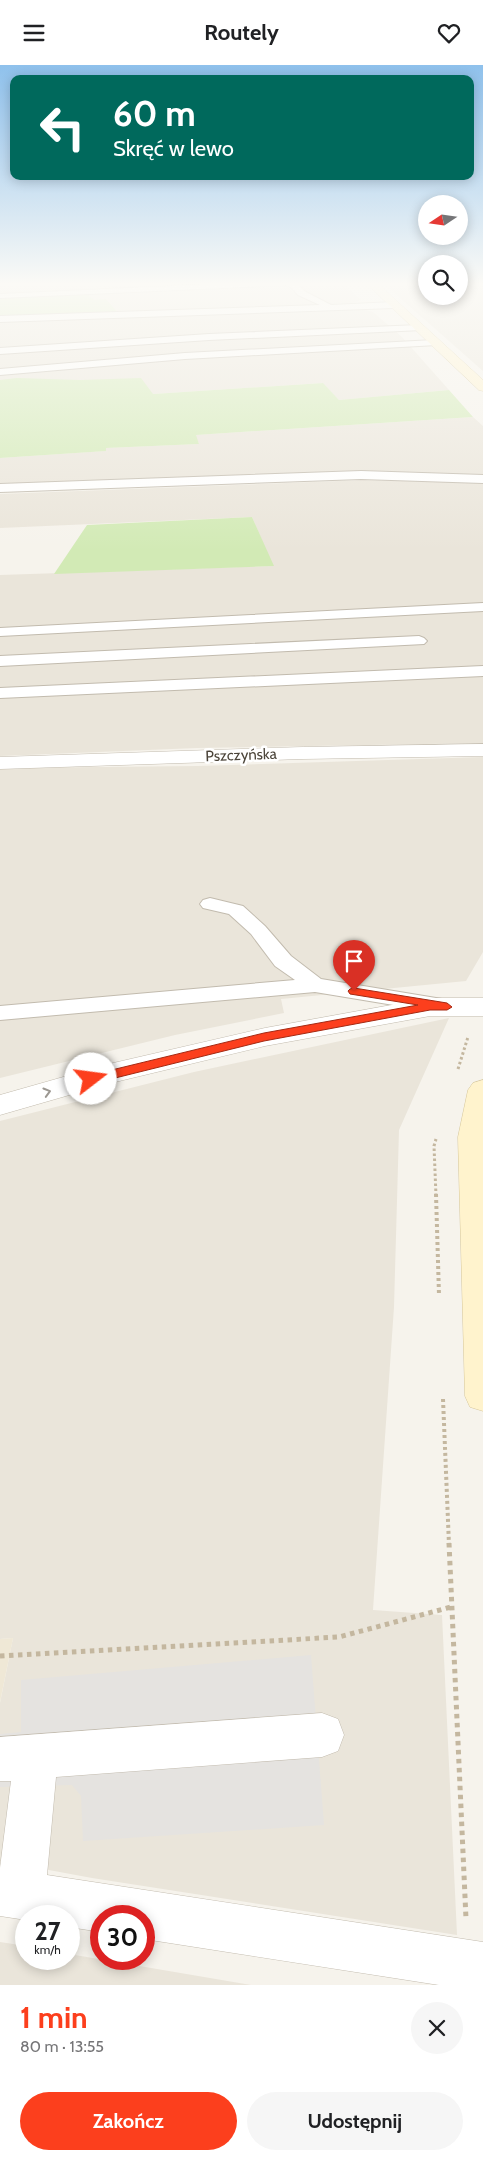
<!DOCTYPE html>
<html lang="pl">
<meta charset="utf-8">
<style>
:root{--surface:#fff;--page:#f6f6f6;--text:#202124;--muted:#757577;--accent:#fc3f1d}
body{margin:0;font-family:Cabin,sans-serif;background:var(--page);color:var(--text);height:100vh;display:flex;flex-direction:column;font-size:19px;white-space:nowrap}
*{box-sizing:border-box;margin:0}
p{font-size:16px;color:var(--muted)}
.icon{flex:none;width:28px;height:28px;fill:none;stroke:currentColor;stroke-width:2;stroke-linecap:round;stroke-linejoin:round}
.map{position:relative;height:1920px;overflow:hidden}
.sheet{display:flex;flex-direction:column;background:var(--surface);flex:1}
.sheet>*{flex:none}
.guide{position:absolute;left:10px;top:10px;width:464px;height:105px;border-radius:10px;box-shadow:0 2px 12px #0003;background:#00695c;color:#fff;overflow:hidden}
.needle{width:32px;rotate:257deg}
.tools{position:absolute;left:418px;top:130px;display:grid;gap:10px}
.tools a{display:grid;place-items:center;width:50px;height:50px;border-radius:50%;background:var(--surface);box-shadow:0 2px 12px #0003;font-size:25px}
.speed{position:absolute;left:15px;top:1840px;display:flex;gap:10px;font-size:25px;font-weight:700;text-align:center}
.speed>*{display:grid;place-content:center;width:65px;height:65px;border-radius:50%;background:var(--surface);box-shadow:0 2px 12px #0003;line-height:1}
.speed small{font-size:12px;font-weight:400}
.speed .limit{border:8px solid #d22;background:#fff;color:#111}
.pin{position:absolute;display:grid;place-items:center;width:42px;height:42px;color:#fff;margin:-51px -21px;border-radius:50% 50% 50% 0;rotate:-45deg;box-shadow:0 0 5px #0007}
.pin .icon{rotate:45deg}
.me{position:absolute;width:55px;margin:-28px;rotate:75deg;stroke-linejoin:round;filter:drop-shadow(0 0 4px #0008)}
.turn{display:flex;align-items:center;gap:18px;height:105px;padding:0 20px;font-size:22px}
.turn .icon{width:65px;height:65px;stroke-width:2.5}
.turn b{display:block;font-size:35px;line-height:42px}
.round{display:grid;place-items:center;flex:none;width:52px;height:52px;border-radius:26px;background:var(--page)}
.head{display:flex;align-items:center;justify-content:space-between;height:85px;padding:0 20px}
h1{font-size:30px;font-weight:800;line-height:38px;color:var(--accent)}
.cta{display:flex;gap:10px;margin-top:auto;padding:10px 20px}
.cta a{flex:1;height:58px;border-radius:30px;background:var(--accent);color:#fff;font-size:20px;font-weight:800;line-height:58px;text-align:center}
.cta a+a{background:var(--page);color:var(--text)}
header{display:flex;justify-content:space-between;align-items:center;height:65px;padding:0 20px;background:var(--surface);font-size:22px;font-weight:800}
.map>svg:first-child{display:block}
</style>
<header><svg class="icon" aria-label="menu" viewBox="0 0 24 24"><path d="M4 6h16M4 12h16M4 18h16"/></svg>Routely<svg class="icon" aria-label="heart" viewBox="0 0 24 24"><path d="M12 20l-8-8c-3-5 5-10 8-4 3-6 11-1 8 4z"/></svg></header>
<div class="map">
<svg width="483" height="1920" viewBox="0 0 483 1920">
<rect width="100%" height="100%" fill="#f6f3ec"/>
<path fill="#eae5da" d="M0,217H341L361,235L352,238L119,249L94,235L0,232Z
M382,217H426V231H459V217H483V306Z
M359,243L373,247L402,272L449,325L339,335L322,318L0,339V255L163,251Z
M473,352L483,361V410L0,420V393L105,386V383L199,379L195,370Z
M364,415L483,418V678L197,683L0,691V510L273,501L252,452L0,463V429Z
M483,692V887L466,916L281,934L284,948L175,970L0,1013V703L198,701Z
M449,953L399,1065L394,1242L373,1545L442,1550L457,1870L92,1813L0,1796V1638L13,1573L0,1574V1056L194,1007Z
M0,1877L26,1881V1894H69V1889L251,1920H0Z"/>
<path fill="#efe8d6" d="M13,1573L0,1637V1574Z"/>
<path fill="#d2eab5" d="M86,228L94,235L106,234L119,249L0,252V232Z
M17,313L80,315L141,313L153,329L323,318L339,335L449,325L473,352L196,370L199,379L106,383V386L0,393V315Z
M252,452L274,501L54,509L87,460Z"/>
<path fill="#e5e3e0" d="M311,1590L324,1760L83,1776L81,1731L72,1720L0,1722V1669L21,1667V1615Z"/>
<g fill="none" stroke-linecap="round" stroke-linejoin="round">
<defs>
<path id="lane" d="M257,217H292L298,219L304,226L331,240L394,237L398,240L394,243L0,257V251L320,240L298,230L292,223L287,220L0,233V229Z
M419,260L422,261V265L209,275L0,289V283L209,269Z
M434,275L437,276V280L185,294L0,310V304L185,288Z
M361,406L483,410V418L361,414L0,427V419Z
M483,538V546L0,571V563Z
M419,571L424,573L427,576L424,579L0,601V591Z
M483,601V611L0,633V623Z
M210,833L243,841L265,861L291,891L321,914L442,934L450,936L453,941L450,946L442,948L315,927L0,955V941L295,915L275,901L251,869L229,849L203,843L200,839L203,835Z"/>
<path id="street" d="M483,679V691L303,694L0,704V692L303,682Z
M430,933H483V951H430L265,981L111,1018L0,1050V1030L109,999L265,963Z
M322,1648L338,1654L344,1670L338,1686L322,1692L56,1712L47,1810L483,1877V1920H439L144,1874V1851H101V1867L69,1862V1851H26V1855L0,1851V1803L11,1716H0V1672Z"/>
<path id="secondary" d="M365,217H376L483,315V326L479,325Z
M483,1015V1346L470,1342L465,1331L458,1072L468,1025L473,1018Z"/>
</defs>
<use href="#lane" stroke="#c2bbae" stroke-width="2"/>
<use href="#street" stroke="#c2bbae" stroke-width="1"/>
<use href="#secondary" stroke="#d6c79b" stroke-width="1"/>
<path stroke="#c4b79f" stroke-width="3" stroke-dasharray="2.5 2.5" stroke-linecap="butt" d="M458,1004L468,972
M436,1131L434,1081L436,1074"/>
<path stroke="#c4b79f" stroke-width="4" stroke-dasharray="3 3" stroke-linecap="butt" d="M436,1129L439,1230
M443,1334L449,1480"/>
<path stroke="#c4b79f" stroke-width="5" stroke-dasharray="4.5 4.5" stroke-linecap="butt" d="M449,1478L466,1854
M0,1591L339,1572L451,1542"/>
<use href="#lane" fill="#fff" fill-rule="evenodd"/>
<use href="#street" fill="#fff" fill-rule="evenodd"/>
<use href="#secondary" fill="#fff3cd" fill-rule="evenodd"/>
</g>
<defs><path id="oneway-chevron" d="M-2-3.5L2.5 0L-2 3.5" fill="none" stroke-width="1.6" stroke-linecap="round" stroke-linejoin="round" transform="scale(1.25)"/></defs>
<use stroke="#9c9892" href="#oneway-chevron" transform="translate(47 1027) rotate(-16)"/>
<linearGradient id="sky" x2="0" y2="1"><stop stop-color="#8fc1ec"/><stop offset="0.45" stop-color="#fbfaf6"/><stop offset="1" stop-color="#fbfaf6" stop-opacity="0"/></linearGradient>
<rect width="483" height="486" fill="url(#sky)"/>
<path fill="#fc3f1d" stroke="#a42913" d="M354,923L447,938L452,942L447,945H430L264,976L91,1019L85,1014L91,1010L264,968L418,940L350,929L348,926L350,924Z"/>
<g text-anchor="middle" stroke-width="5" stroke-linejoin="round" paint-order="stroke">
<g font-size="15" fill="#4b4439" stroke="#fff">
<text transform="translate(241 690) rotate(-2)" y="5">Pszczyńska</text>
</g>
</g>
</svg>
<div class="tools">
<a><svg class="needle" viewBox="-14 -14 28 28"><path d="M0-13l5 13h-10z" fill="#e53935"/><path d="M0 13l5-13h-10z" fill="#757577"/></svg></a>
<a><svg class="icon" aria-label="search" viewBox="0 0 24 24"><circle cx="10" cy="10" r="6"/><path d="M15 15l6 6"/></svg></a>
</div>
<div class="speed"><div>27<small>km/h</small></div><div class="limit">30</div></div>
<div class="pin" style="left:354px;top:926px;background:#d93025"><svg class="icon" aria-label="arrive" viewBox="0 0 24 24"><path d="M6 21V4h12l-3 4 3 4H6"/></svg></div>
<svg class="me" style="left:91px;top:1014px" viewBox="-20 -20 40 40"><circle r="19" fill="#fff"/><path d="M0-13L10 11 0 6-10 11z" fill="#fc3f1d"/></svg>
<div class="guide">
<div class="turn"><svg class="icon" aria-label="left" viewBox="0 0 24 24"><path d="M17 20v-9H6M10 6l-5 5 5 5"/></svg><div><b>60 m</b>Skręć w lewo</div></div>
</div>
</div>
<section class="sheet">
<div class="head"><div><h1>1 min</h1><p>80 m · 13:55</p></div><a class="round"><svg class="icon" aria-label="close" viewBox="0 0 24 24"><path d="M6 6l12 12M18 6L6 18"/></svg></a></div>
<div class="cta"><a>Zakończ</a><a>Udostępnij</a></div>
</section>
